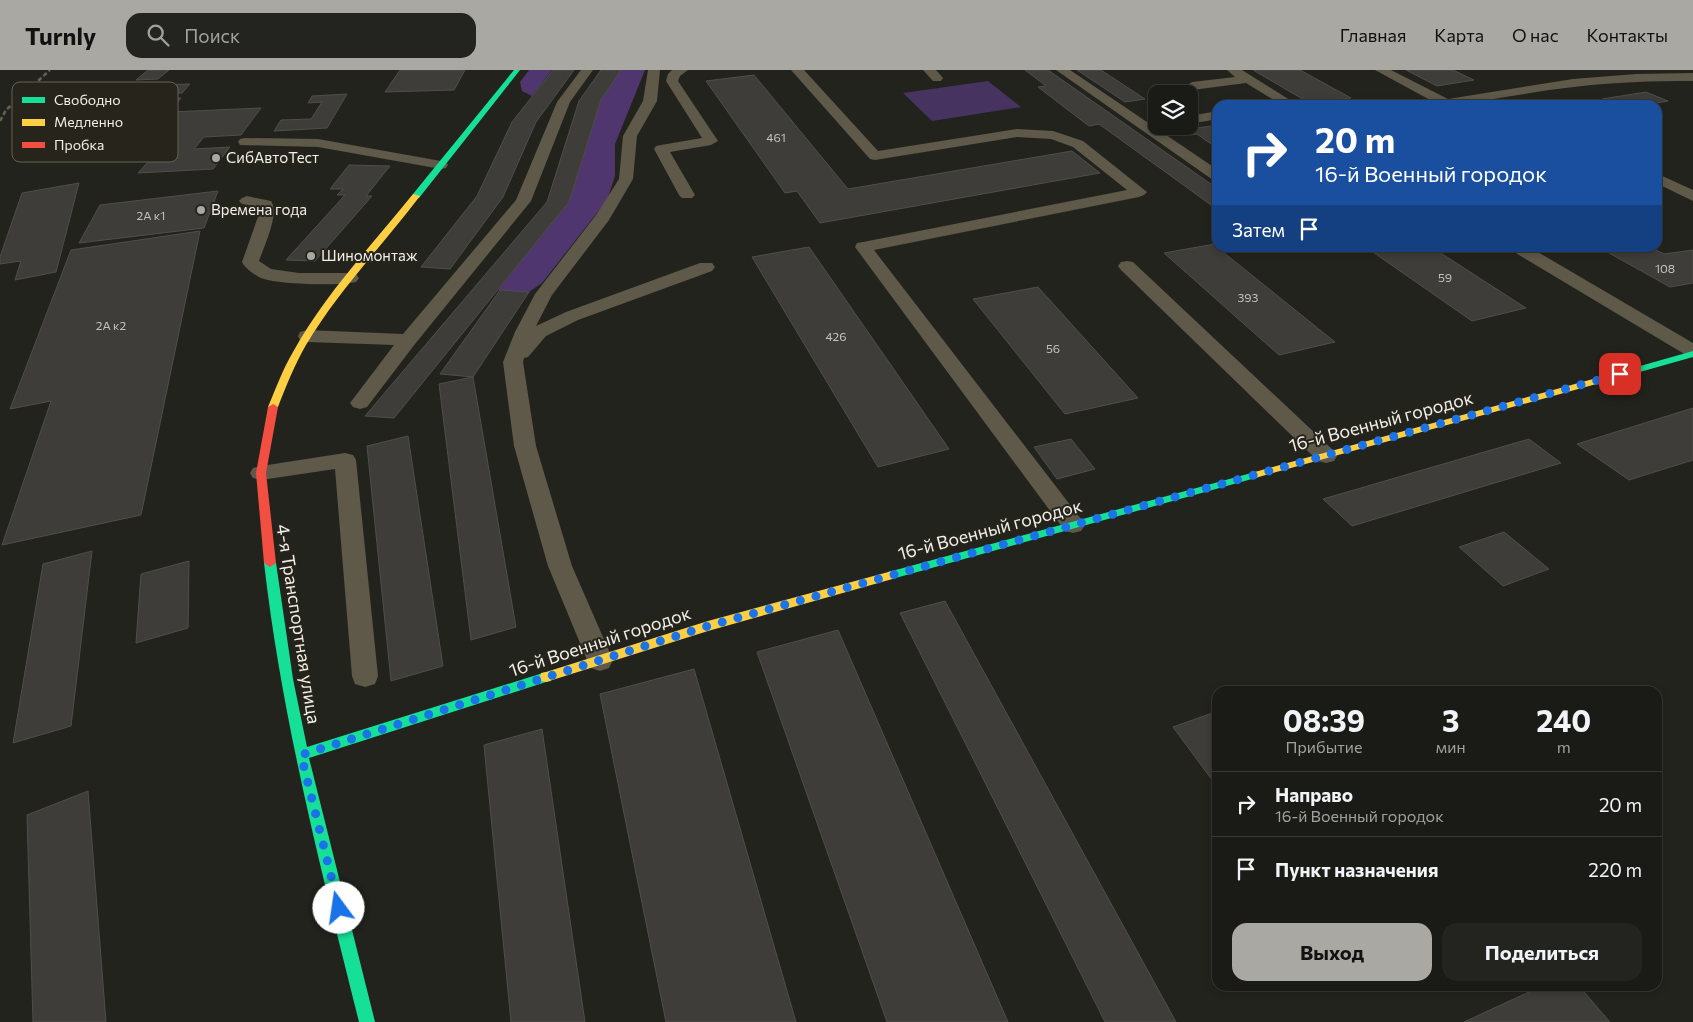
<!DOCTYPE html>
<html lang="ru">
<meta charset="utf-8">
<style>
:root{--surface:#1a1a16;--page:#23231f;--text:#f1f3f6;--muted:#9fa1a1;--line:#383835;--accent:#a9a8a3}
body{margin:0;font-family:Commissioner,sans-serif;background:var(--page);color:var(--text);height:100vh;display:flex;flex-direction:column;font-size:19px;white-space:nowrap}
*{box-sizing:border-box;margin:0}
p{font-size:16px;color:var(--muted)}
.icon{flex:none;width:28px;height:28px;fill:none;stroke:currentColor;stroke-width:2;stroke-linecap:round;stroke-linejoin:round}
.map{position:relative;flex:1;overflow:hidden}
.panel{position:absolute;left:1212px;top:616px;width:450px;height:305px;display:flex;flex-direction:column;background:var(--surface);border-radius:15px;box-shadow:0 2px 8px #0003,0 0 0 1px var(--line)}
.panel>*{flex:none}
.guide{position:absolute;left:1212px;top:30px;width:450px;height:152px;border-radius:15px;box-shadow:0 2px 8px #0003,0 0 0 1px var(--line);background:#1a4fa0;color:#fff;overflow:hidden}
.controls{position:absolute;left:1148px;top:15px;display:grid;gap:10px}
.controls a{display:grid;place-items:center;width:50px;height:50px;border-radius:10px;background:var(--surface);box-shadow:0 2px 8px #0003,0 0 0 1px var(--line);font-size:25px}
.pin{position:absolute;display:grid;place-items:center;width:42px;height:42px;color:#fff;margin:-21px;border-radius:10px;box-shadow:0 2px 8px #0006}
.me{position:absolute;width:55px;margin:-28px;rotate:346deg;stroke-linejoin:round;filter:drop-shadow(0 0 4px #0008)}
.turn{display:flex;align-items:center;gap:18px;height:105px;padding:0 20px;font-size:22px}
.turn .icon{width:65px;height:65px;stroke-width:2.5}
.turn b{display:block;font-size:35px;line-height:42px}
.then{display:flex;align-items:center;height:48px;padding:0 20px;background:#0003;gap:10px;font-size:19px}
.eta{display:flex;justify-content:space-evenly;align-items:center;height:85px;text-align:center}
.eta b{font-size:30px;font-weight:700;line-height:35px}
.action{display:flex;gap:10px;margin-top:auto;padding:10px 20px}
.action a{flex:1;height:58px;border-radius:15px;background:var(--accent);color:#111;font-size:20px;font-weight:700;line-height:58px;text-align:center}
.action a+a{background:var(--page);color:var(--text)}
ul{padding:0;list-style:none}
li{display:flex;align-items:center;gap:15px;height:65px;padding:0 20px;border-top:1px solid var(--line)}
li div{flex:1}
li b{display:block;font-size:19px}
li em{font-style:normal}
header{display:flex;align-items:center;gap:30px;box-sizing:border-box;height:70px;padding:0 25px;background:var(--accent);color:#111}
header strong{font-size:24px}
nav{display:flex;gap:28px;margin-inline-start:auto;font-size:18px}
.search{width:350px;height:45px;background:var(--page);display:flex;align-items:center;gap:12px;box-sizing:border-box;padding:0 18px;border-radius:15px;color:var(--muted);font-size:19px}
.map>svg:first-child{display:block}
</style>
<header>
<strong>Turnly</strong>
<div class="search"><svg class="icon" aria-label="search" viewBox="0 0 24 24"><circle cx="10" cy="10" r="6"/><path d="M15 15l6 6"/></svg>Поиск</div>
<nav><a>Главная</a><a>Карта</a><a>О нас</a><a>Контакты</a></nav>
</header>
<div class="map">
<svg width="1693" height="952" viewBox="0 0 1693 952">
<rect width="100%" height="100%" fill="#23231e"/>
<path fill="#463360" d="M988,11L1021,37L932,51L903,23Z"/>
<path fill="#4f366f" d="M529,0H552L532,26L522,21L520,12Z
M621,0H645L615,74V106L607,130L542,213L529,222L498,220L569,132L601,30Z"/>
<path fill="#3e3d3a" stroke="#4e4e4a" d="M148,0H169L158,9L136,10Z
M400,0H465L454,20L385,22Z
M553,0H574L536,52L503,127L450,199L421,197L477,126L512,52Z
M601,0H621L601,30L569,132L394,348L365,346L547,132L579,31Z
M1025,0H1048L1218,119V140L1099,54L1089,56L1038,17L1046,16Z
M1077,0H1101L1145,29L1125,32Z
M1253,0H1300L1351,28L1311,34Z
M1406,0H1453L1474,10L1437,16Z
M754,5L848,119L1072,81L1100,103L820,153L797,121L785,123L706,11Z
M190,14L182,23L144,25L153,15Z
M1646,22L1668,31L1645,35H1615L1602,29Z
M347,24L327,58L274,61L281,50L311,49L322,32L308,33L312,26Z
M181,28L164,47L82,52L102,32Z
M261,38L241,65L204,67L194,79L230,77L213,99L138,103L166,72L143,73L171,42Z
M1218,55V79L1197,64L1191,65L1184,60Z
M349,95L390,96L366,126H372L315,191L286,190L345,125H337L343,119H330Z
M79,113L56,202L15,210L21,191L0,194V187L22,123Z
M218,121L204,158L79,173L100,135Z
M200,161L141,445L2,475L51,331L10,339L71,180Z
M1215,174L1218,178L1335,272L1279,285L1164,183Z
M809,177L886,288L949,379L878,397L752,187Z
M1367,178H1433L1526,238L1472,251Z
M1600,178H1652L1664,184L1693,180V213L1670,217Z
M1038,217L1138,328L1065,344L973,229Z
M500,220L529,222L473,307L440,304Z
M473,307L516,557L471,570L439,314Z
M1693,338V390L1629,410L1577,374Z
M408,366L443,596L391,611L367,376Z
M1071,369L1095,399L1057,409L1034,377Z
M1529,369L1561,393L1352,456L1323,429Z
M1504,462L1549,499L1503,516L1459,477Z
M92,481L71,656L13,673L43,494Z
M189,491L188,558L136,573L141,504Z
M945,531L1176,952H1105L900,543Z
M838,560L1008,952H887L757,582Z
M694,599L796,952H666L600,624Z
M1218,641V718L1173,657Z
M542,659L585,952H511L484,675Z
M88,721L106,952H33L27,745Z
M1542,916H1579L1610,952H1464Z"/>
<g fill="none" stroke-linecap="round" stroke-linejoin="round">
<path fill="#5e5948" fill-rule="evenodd" d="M581,0H593L570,32L531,131L415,274L367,337L360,339L353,337L350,333L394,275L307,272L300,270L298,266L300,262L307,260L403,264L516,130L557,32Z
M648,0H660L657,31L637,66L633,109L609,150L552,225L536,256L566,242L700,193H712L715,197L712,201L578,250L546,266L528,287L524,288L523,292L536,376L572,496L613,590L609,598L600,601L591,598L587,590L548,496L514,376L503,292L515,262L535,224L596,145L619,109L623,66L643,31Z
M672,0H688L680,6L678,11L718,71L711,75L670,82L695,125L692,128H682L679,125L654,79L656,76L661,75L702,68L666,11L668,4Z
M791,0H804L878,81L1017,59L1053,61L1083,71L1147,122L1144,125L1139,127L874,180L1081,449L1085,455L1081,461L1073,463L1065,461L855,177L857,173L863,172L1127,120L1073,77L1051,69L1017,67L875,90L870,89Z
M923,0H936L943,8L941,11H933Z
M1056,0H1070L1218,100V111L1213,110Z
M1227,0H1242L1298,35H1282L1246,13L1192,20L1186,16L1192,12L1235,7Z
M1375,0H1391L1448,29L1573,9L1636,4L1693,3V11C1653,11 1614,12 1574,17C1524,22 1476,35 1425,35L1432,31Z
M1218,41V49L1189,54V46Z
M245,68L318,69L441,91L446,92L448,95L446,98L441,99L318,77L240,75L238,72L240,69Z
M1658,104L1693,120V131L1658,114Z
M247,126L271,131C280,144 264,176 259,191L271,199L299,203H350L356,204L359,208L356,212C340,216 273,215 259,207C253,204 245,198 242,192L259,144V137L242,134L239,131L242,128Z
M1512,178H1531L1693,273V287L1686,285L1514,182Z
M1127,191L1133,192L1334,381L1337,386L1334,391L1326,393L1318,391L1121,200L1118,196L1121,192Z
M345,383L353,385L356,390L378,606L375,614L365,617L355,614L352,606L335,399L261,410L253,408L250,403L253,398L261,396Z"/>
<path fill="#16e098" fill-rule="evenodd" d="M514,0H520L419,128H413V124Z
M1693,281V287L1615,309L1610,306L1612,304Z
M1255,402L1259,403L1260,405L1259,407L892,509L888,508L886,505L888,502L892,501Z
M270,489L276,493L293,609L307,677L546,602L551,603L552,607L551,611L546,612L309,688L375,952H359C321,800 282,649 264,493Z"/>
<path fill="#ffcf43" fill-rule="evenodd" d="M413,124L420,126C382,176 338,221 306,275C295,294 286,316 278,337L273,340L270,339L268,337C276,318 283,299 293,282C325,224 372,175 413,124Z
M1615,303L1618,304V308L1255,408L1250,405L1251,403Z
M892,501L896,502L898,505L896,508L708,561L546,612L541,611L540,607L541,603L546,602L708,551Z"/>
<path fill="#f24e42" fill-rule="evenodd" d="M273,334L278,337L266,403L276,493L270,497L264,493L256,403L268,337Z"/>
<path stroke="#636056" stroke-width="2.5" stroke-dasharray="4.5 2.5" stroke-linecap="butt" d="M0,51L6,40L50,0"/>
</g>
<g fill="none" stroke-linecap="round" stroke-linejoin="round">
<path stroke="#1a73e8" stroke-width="9" stroke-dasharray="0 16.2" d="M339,838L301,685L708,556L1620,304"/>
</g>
<g fill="#a9a8a3" stroke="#26241b" stroke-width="2">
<circle cx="216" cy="88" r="5"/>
<circle cx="201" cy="140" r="5"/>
<circle cx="311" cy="186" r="5"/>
</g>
<g text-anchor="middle" stroke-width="4" stroke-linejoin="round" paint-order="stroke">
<g font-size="12" fill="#c4c2be">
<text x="776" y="72">461</text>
<text x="151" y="150">2А к1</text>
<text x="1665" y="203">108</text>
<text x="1445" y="212">59</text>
<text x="1248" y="232">393</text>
<text x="111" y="260">2А к2</text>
<text x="836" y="271">426</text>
<text x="1053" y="283">56</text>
</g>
<g font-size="15" fill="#f1efea" stroke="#26241b" text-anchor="start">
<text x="226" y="93">СибАвтоТест</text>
<text x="211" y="145">Времена года</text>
<text x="321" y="191">Шиномонтаж</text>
</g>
<g font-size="18" fill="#f1efea" stroke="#26241b">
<text transform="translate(1381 352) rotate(-15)" y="6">16-й Военный городок</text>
<text transform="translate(990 460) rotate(-15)" y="6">16-й Военный городок</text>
<text transform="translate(298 554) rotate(81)" y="6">4-я Транспортная улица</text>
<text transform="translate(600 572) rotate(-18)" y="6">16-й Военный городок</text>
</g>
</g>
<rect x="12" y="12" width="166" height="80" rx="8" fill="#26241b" stroke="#636159" stroke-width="1"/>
<rect x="22" y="27" width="23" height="6" fill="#16e098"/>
<rect x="22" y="49" width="23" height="7" fill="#ffcf43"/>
<rect x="22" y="72" width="23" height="6" fill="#f24e42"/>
<g font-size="14" fill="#f1efea">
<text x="54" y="35">Свободно</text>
<text x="54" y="57">Медленно</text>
<text x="54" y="80">Пробка</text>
</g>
</svg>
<div class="controls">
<a><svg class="icon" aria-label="layers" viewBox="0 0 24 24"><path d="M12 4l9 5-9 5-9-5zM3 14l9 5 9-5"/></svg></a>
</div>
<div class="pin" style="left:1620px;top:304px;background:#d93025"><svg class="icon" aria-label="arrive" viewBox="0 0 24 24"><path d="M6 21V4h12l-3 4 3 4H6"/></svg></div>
<svg class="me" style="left:339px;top:838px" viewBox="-20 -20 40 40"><circle r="19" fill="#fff"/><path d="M0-13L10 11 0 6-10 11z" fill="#1a73e8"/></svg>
<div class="guide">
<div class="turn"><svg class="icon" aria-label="right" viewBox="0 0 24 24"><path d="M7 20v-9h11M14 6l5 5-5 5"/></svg><div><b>20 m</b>16-й Военный городок</div></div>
<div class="then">Затем<svg class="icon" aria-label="arrive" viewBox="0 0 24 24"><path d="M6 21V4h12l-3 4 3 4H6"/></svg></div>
</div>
<section class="panel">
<div class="eta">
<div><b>08:39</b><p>Прибытие</p></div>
<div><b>3</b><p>мин</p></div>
<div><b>240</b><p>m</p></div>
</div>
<ul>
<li><svg class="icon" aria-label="right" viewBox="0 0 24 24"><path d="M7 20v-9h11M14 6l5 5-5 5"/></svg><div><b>Направо</b><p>16-й Военный городок</p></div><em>20 m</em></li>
<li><svg class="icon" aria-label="arrive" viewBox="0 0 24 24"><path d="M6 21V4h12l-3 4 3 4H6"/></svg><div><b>Пункт назначения</b></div><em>220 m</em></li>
</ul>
<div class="action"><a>Выход</a><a>Поделиться</a></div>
</section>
</div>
